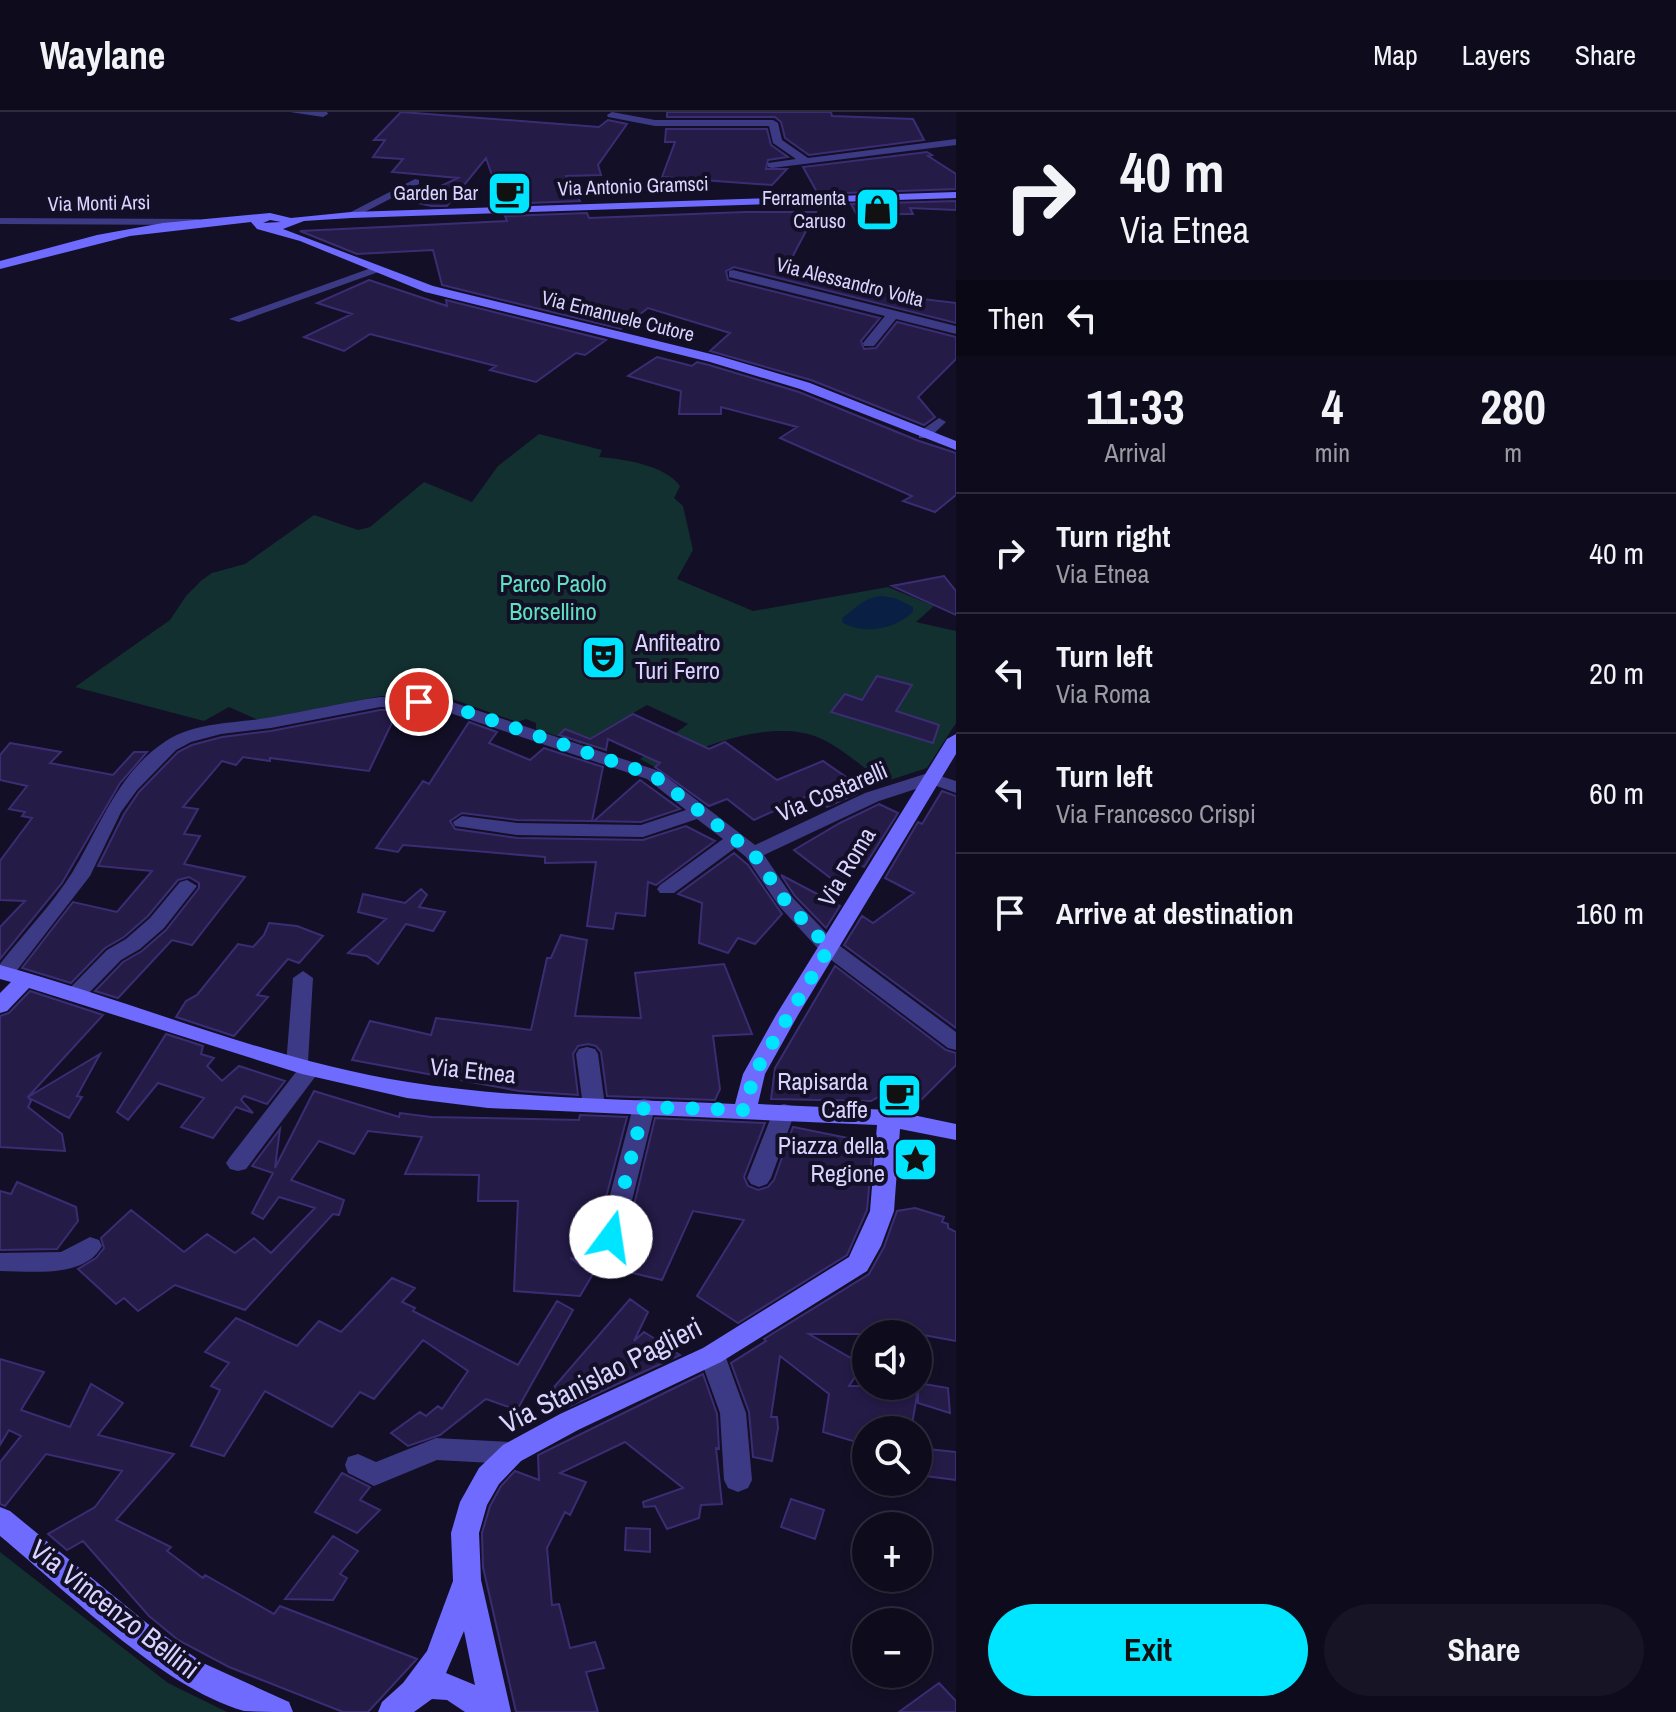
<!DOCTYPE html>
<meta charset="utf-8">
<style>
:root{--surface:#0e0b1c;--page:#171425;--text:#f1f3f6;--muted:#9b9ba3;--line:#2e2b3b;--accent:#00e5ff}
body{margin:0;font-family:"Archivo Narrow",sans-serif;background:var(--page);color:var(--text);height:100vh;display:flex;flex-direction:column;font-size:30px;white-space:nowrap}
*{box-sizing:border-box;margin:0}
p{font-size:26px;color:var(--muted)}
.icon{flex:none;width:44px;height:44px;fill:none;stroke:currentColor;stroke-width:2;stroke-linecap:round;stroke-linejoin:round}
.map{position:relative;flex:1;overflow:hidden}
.panel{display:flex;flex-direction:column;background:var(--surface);width:720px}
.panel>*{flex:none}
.banner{background:#0e0b1c;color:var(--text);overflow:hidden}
.buttons{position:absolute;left:852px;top:1208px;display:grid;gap:16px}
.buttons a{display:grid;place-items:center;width:80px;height:80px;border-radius:50%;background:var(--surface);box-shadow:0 4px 12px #0003,0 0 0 2px var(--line);font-size:40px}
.pin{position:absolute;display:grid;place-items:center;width:68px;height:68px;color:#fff;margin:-34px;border:4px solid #fff;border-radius:50%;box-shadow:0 2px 8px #0007}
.me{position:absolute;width:88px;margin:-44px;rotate:14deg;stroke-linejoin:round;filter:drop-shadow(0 0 6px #0008)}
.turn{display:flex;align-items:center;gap:28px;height:168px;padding:0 32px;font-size:36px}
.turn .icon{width:104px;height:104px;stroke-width:2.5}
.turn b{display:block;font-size:56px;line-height:68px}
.then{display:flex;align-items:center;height:76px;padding:0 32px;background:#0003;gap:16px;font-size:30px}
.eta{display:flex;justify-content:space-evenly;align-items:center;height:136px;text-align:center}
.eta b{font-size:48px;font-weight:800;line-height:56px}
.cta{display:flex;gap:16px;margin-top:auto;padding:16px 32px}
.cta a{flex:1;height:92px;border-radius:48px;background:var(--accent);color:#111;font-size:32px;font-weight:800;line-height:92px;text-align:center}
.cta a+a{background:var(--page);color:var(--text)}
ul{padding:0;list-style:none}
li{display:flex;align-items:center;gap:24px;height:120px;padding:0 32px;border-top:2px solid var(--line)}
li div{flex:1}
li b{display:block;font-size:30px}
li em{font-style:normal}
header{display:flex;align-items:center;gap:48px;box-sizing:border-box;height:112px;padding:0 40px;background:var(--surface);border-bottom:2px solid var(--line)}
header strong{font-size:38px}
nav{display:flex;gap:44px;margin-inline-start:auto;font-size:28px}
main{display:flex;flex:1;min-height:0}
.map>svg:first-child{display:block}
</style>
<header>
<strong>Waylane</strong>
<nav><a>Map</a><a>Layers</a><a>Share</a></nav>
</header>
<main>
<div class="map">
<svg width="956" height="1600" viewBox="0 0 956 1600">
<rect width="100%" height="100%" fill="#130f26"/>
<path fill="#12302f" d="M539,322L602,338L599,345C624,347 665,353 680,374L674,386L683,394L693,438L677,467L753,499L888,475L934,494L916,510L956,519V611L927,656L884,670C863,656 840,634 817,625C770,606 699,636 655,655L640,647L688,612L647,593L580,632L561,622L557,624L536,617V611L526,607L517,610L441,583L381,584L258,608L229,595L204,609L75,575L170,508L186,484L202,468L212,461L245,452L314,403L358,418L370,415L424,370L472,390L498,354Z
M0,1440L168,1571L227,1600H0Z"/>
<path fill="#0a1f44" d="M881,484L895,486L913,495V500C895,517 866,523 843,511L842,506C856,497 862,486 881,484Z"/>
<path fill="#241b47" stroke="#3b2d73" stroke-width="2" d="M401,0L599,15L608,8L627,12L598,53L601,63L566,64L580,89L502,92L486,46L447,94H431L409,89L458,66L392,60L403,47L373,45L385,28H374Z
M667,0H831L832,4L913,7L924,28L809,43L785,26L781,10L775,5H667Z
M666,17H767L771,33L788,45L768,48L766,57H787L772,73L662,65L675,30H665Z
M927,40L932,43L928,44L956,62V77L818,82L803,55Z
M956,89V98L910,96L913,102H908L857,103L851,92Z
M745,100H816L785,159L922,190L923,187L956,191V211L734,155L726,159L728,168L880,206L861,229L864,237L876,236L897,210L956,225V247L918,285L935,305L924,313L811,268L710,239L730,221L648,196L621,217L442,173L433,138L357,142L300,119L507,109L505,104L587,101L589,106Z
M369,168L447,194L446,188L606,228L585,243L576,241L536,270L490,258L496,254L370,222L344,239L304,225L352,202L317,191Z
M657,245L692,254L697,250L709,253L799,280L919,329L956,341V383L935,400L903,389L912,384L780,326L797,315L721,295V302H679L681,279L628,264Z
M944,464L956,479V503L892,474Z
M877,564L912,573L896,599L939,613L933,631L831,600L845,582L862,588Z
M380,598H398L369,659L270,646V649L243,645L236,653L222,649L183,695L198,697L184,722L200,724L184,752L245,765L192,833L172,828L118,886L95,879L123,850L142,839L166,818L199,776V771L189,765L178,768L148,804L124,825L105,836L71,871L22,856L73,790L117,800L152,759L98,754L124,702L139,680L178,640L192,633L222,625L271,619Z
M633,602L709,637L725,630L777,668L823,649L849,667L835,672L856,682L827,695L807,684L754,708L727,687L709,694L655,655L660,651L608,627L606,638L559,623L565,617L590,627Z
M469,610L497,620L489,631L530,648L544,636L603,655L592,709L517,708L462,701L450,709L455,717L517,726L643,728L686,714L715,729L656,773L648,770L645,804L616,801L613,817L587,814L596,750L545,751V745L403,733L398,740L376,736L423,669L429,672Z
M10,631L61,640L50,651L113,663L134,640H147L120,671L62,771L0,847V815L25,789L0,788V749L32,706L22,704L25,700L9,697L27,674L0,668V643Z
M640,668L680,697L641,710L594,709Z
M942,679L956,684V916L844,833L862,804L873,811L914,781L885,766L918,710L922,712Z
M879,692L898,701L864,755L857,751L841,774L794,738L840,711Z
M734,741L748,753L782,802L755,832L738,826L728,841L699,831L702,791L678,782Z
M781,763L840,794L826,816L795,784Z
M421,777L427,783L419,795L445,800L433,819L406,812L378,852L367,844L348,841L386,807L358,800L363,782L405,791Z
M269,811L297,814L323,824L299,851L288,847L257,883L268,885L234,924L176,905L186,889L197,883L238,832L253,835L264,823Z
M561,823L587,828L575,904L641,906L635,861L724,852L752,922L713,924L720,977L715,988L607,984L601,940L596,934L588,932L578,934L573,942L578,983L519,979L352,948L370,909L431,923L436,906L531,918L547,846H551Z
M835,854L946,938L956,941V953L918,991L882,983L871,989L771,987L775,956Z
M30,879L103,903L28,985L100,942L77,984L82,985L69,1006L29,986L31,989L28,995L62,1022L65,1039L0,1035V904L9,901Z
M166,922L203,934L201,942L214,946L207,954L222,969L239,954L285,969L267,992L244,984L241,988L253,1001L236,995L213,1026L181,1015L204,986L158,971L128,1008L117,1000Z
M314,979L399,1005L400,1001L431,1005L579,1008L580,1003L627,1005L596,1124L599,1132L610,1137L621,1134L626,1126L655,1006L765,1011L744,1065L748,1074L758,1078L768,1075L774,1068L793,1015L873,1031L867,1098L847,1143L738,1211L697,1184L744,1108L693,1099L662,1168L570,1146L593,1162L580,1184L514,1179L518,1089H478L479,1063L405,1062L422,1025L368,1019L354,1042L319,1029L291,1068L344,1088L339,1103L333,1102L245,1198L175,1173L138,1199L124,1186L116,1192L78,1157L96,1146L104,1136L101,1126L131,1098L184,1140L207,1122L235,1141L254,1126L271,1141L315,1096L279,1085L263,1107L252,1101L273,1061L252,1054L280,1017L275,1056Z
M17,1070L76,1095L78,1109L57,1137L0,1138V1079L11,1082Z
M915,1096L944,1105L942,1110L948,1112V1116L956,1120V1229L918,1222H809L863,1253L849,1274H918V1271L948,1276L950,1301L918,1291V1278L911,1318H866V1333L823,1320L829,1282L780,1244L771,1305H777L778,1316L772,1349L753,1345L749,1300L731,1251L766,1229L764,1227L869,1162L884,1135L897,1099Z
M392,1166L415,1176L402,1190L415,1196L413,1199L518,1253L557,1189L573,1198L517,1298L486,1287L440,1323L408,1334L391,1321L420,1300L426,1304L438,1294L442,1297L468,1259L423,1228L374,1287L360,1280L332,1315L265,1279L224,1344L191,1334L220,1278L211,1274L229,1251L205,1240L236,1206L297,1234L319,1209L341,1220Z
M630,1187L648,1200L634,1229L644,1220L680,1243L568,1295L554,1275Z
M0,1247L44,1260L21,1298L70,1315L91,1272L123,1291L98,1323L174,1342L116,1408L171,1435L167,1439L203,1466L205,1463L274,1502L280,1494L417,1547L368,1600H343L229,1555L178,1528L149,1504L83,1429L67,1438L48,1422L95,1395L122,1359L46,1342L5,1394L0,1392V1350L21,1324L9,1318L0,1333Z
M703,1262L717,1302L719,1337L716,1336L722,1392L701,1393L699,1406L667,1417L655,1394L644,1395L643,1390L683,1376L625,1330L560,1361L586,1370L570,1403L565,1400L547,1436L552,1493L559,1492L570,1536L595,1530L604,1556L586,1560L598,1600H516L483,1455L482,1421L490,1394L501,1374L515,1359L539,1368L538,1343Z
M918,1336L956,1340V1368L918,1363Z
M342,1361L370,1375L360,1388L380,1398L357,1421L315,1400Z
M791,1387L824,1398L815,1427L781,1415Z
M626,1416L650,1417V1440L625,1438Z
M333,1424L358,1439L340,1462L347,1466L333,1488L285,1487Z
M939,1571L956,1589V1600H899Z"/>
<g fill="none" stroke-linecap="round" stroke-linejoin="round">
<path fill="#3d3a85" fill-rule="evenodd" d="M290,0H327L328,2L323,5Z
M612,0L655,8H773L778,11L782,28L808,46L956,27V33L772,56L768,55V51L796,47L773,31L769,14H655L608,5L607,3Z
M415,67L419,68V72L355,105L345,103Z
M0,106L198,107L204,110L198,113L0,112Z
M374,155L384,158L239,210L229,207Z
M733,158L956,214V222L896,207L874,234H864L863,231L885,204L729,165V159Z
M939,306L946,310L929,326H919V320Z
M380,585L440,586L659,659L755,733L865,681L925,662L931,661L956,669V681L931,672L879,689L764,743L793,786L836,831L956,920V938L948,936L822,841L779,794L746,745L735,736L674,781H660L657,777L660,773L723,727L697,707L643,725L517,723L455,714L453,710L462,704L517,711L641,713L686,698L647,667L432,595H380L271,616L221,622L191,630L176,638L137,678L121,700L90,764L11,866L0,867V852C23,822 52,793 72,761C100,715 118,660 166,629C197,609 238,612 272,605C308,599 344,590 380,585Z
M187,768L197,774L164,816L140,837L121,848L83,887H69L65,882L69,877L107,838L126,827L150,806L180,770Z
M303,859L313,866L308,950L318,952L321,957L246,1057L238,1059L230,1057L226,1051L230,1045L296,960L286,953L293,866Z
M587,935L595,937L598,942L605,994L602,1000H586L583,994L576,942L579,937Z
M644,987L652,989L655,995L623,1125L620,1131L611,1134L602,1131L599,1125L633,995L636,989Z
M784,992L792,994L795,1000L771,1066L767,1072L759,1075L751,1072L747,1066L773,1000L776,994Z
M90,1125L99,1128L102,1134C84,1167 31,1159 0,1159V1141L61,1140Z
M712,1233L721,1236L725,1243L746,1301L752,1368L748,1376L738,1380L728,1376L724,1368L720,1301L699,1243L703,1236Z
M436,1326L512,1330L521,1333L525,1341L521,1349L512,1352L437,1348L374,1374L348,1361L345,1353L348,1345L358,1342L376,1350Z"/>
<path fill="#6f6bff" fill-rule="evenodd" d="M956,80V86L351,106L304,109L283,117L433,174L719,244L810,271L956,329V338L800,277L710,250L425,180L300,129L257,117L251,110L130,124L0,157V149L97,123L163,111L270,101L291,106L351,100ZM270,108L281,110L263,111Z
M956,622V642L798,903L765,962L758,992L889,998L956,1012V1028L900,1017L894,1099L881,1134L867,1159L721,1250L578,1318L521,1349L499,1372L487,1393L479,1421L481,1468L511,1600H465L447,1588L432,1587L414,1600H378L382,1590L403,1571L427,1539L453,1469L451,1421L460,1390L479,1356L503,1333L560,1302L703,1236L849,1145L870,1099L877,1013L488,996L407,986L302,962L29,876L7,899L0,901V881L11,870L0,867V853C136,890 268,948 408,970C516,987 627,987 735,992L743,962L776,903L947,627ZM464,1519L475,1573L446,1561Z
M0,1395L10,1399L148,1512L203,1551L289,1590L293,1600C278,1600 258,1600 244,1599C159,1574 68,1480 0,1424Z"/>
</g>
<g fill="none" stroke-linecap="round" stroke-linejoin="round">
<path stroke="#00e5ff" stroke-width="14" stroke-dasharray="0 25.2" d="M419,590L447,593L653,663L753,741L786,790L829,836L754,962L745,998L644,995L611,1125"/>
</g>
<defs>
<symbol id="cafe-square" viewBox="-11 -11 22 22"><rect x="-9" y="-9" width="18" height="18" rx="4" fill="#00e5ff" stroke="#130f26"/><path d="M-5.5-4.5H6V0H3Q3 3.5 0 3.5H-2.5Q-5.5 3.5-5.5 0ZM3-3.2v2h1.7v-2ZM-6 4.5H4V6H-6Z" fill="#111"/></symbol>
<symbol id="shop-square" viewBox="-11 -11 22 22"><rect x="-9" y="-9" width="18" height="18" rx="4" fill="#00e5ff" stroke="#130f26"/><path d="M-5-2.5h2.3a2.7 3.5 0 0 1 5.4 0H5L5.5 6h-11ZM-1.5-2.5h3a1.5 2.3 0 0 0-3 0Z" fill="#111"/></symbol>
<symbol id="theatre-square" viewBox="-11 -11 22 22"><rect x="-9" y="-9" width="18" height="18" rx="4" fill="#00e5ff" stroke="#130f26"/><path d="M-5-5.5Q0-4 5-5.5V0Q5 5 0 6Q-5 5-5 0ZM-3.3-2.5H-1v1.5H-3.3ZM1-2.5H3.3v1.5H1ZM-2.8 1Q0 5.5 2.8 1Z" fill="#111"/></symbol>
<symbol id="sight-square" viewBox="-11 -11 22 22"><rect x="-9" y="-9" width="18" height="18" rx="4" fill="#00e5ff" stroke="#130f26"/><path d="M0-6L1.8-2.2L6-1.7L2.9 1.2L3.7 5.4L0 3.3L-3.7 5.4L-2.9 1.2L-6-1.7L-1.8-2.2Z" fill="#111"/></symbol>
</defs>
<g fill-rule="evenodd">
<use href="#cafe-square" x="484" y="56" width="51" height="51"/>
<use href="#shop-square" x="852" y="72" width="51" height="51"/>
<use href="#theatre-square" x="578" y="520" width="51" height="51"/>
<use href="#cafe-square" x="874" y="958" width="51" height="51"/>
<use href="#sight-square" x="890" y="1022" width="51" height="51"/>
</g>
<g text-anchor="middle" stroke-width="8" stroke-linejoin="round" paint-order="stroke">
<g font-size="20" fill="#d9d4ff" stroke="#130f26">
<text transform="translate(633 74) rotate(-2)" y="7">Via Antonio Gramsci</text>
<text transform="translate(99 91) rotate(-1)" y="7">Via Monti Arsi</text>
<text transform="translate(850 170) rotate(14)" y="7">Via Alessandro Volta</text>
<text transform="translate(618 204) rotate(14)" y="7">Via Emanuele Cutore</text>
</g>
<g font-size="20" fill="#d9d4ff" stroke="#130f26" text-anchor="end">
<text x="478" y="88">Garden Bar</text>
<text x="846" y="93">Ferramenta<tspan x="846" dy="23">Caruso</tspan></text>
</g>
<g font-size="24" fill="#5fe0c0" stroke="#130f26">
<text x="553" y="480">Parco Paolo<tspan x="553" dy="28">Borsellino</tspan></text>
</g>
<g font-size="24" fill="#d9d4ff" stroke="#130f26" text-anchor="end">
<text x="635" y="539" text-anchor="start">Anfiteatro<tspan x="635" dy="28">Turi Ferro</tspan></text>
<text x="868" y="978">Rapisarda<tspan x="868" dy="28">Caffe</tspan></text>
<text x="885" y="1042">Piazza della<tspan x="885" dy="28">Regione</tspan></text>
</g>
<g font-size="24" fill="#d9d4ff" stroke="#130f26">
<text transform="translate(832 680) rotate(-23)" y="8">Via Costarelli</text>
<text transform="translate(847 755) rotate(-59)" y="8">Via Roma</text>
<text transform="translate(473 959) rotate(6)" y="8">Via Etnea</text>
</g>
<g font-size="28" fill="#d9d4ff" stroke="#130f26">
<text transform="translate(601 1263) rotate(-27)" y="10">Via Stanislao Paglieri</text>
<text transform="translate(115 1497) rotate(38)" y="10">Via Vincenzo Bellini</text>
</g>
</g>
</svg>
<div class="buttons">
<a><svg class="icon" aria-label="sound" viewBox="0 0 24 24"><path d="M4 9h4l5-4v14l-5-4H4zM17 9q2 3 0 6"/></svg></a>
<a><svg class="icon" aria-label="search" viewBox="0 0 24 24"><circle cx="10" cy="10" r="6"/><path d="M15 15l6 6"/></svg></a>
<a>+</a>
<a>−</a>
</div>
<div class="pin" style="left:419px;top:590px;background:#d93025"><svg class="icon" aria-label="arrive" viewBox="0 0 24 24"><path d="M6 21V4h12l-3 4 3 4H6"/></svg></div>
<svg class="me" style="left:611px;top:1125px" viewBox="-20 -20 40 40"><circle r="19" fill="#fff"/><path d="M0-13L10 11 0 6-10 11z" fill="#00e5ff"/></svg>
</div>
<section class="panel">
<div class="banner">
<div class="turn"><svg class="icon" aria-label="right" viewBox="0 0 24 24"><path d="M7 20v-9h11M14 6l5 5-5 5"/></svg><div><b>40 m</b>Via Etnea</div></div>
<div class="then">Then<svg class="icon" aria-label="left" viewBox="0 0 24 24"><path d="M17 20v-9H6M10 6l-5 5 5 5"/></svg></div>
</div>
<div class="eta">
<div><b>11:33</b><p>Arrival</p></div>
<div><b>4</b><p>min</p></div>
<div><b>280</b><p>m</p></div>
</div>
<ul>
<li><svg class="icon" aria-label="right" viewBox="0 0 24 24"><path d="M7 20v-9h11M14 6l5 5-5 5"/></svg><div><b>Turn right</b><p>Via Etnea</p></div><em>40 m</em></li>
<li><svg class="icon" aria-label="left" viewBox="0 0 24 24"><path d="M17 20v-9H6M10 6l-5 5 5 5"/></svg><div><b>Turn left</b><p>Via Roma</p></div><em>20 m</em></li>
<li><svg class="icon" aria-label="left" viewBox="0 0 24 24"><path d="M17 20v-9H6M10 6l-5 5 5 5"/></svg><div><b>Turn left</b><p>Via Francesco Crispi</p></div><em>60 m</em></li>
<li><svg class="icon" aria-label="arrive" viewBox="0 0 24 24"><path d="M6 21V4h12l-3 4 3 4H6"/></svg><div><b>Arrive at destination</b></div><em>160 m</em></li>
</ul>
<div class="cta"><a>Exit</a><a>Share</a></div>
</section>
</main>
